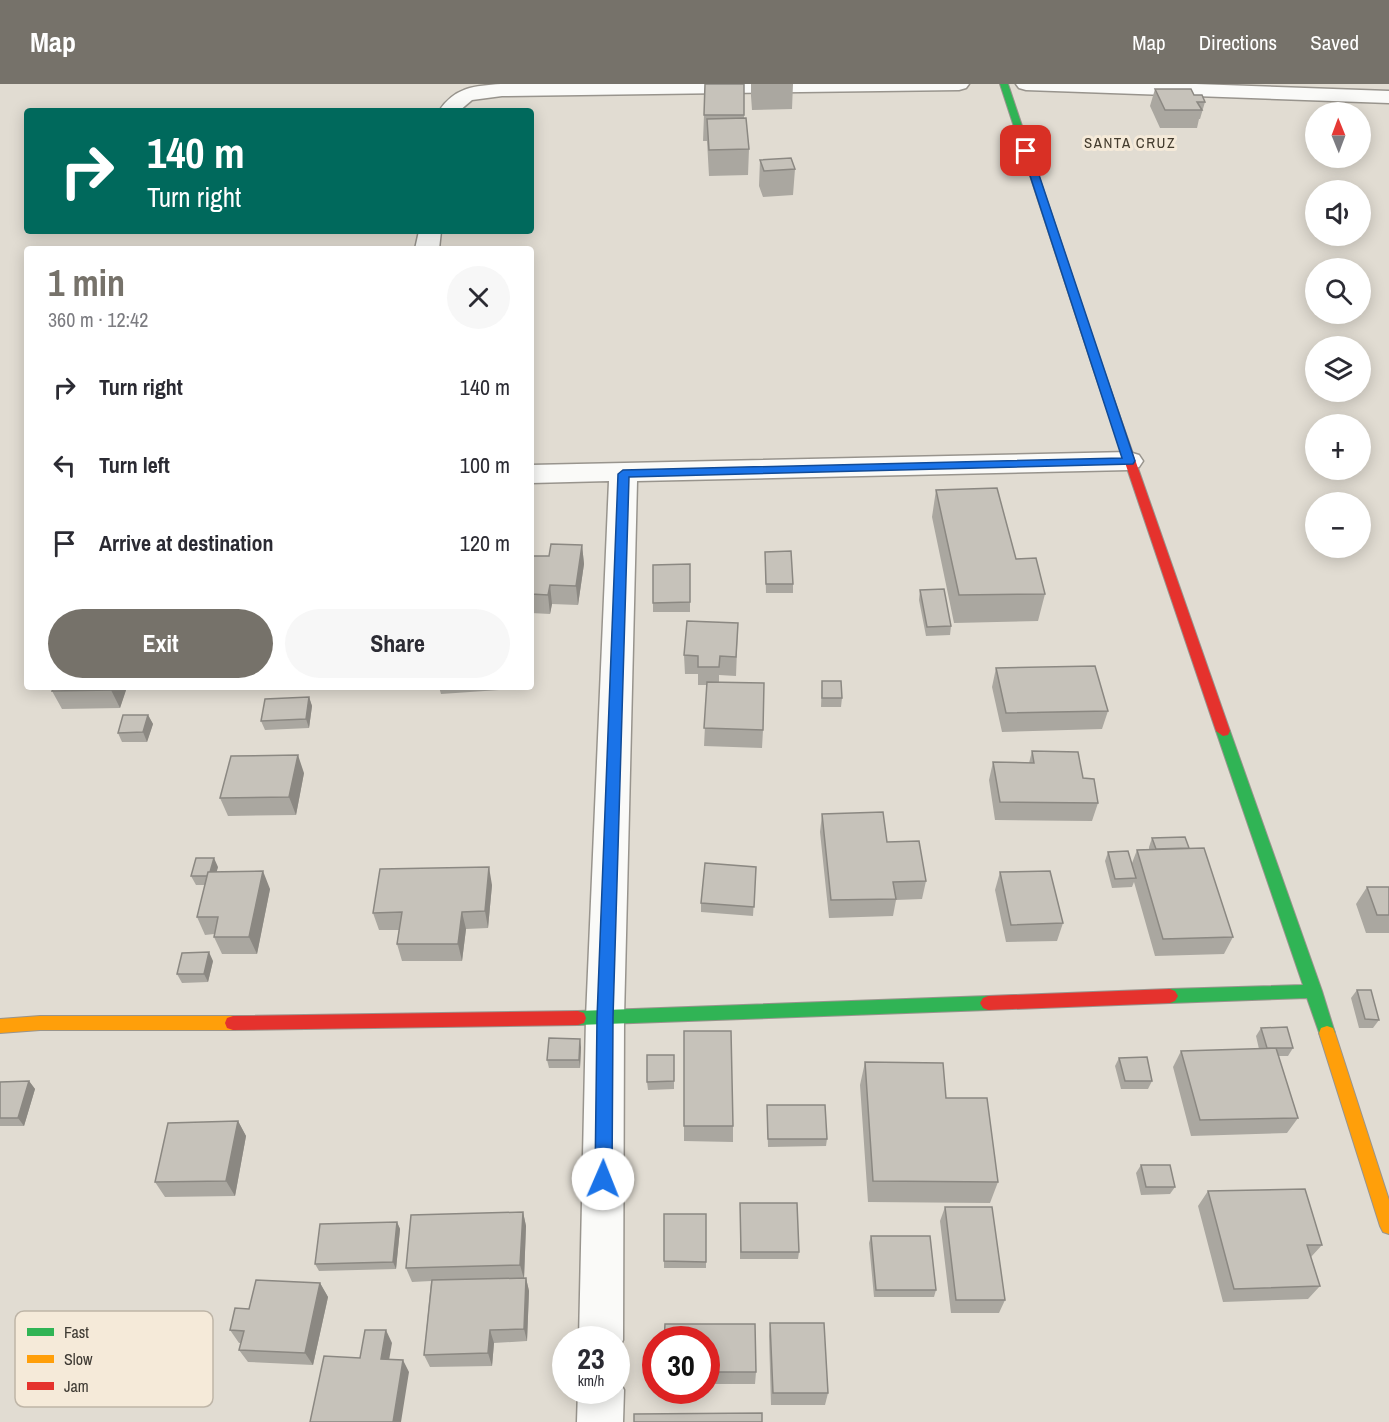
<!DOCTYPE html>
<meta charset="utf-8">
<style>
:root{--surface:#fff;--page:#f7f7f7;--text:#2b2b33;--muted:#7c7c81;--accent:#76726a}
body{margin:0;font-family:"Archivo Narrow",sans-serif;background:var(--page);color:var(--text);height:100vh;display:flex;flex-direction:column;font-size:22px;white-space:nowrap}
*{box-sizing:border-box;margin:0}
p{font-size:20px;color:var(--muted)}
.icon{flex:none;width:33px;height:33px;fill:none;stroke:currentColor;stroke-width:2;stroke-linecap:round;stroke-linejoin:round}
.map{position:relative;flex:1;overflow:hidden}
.sheet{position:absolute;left:24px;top:162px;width:510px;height:444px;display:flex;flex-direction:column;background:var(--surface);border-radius:6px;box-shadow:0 3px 15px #0003}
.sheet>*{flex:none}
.banner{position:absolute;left:24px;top:24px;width:510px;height:126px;border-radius:6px;box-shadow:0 3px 15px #0003;background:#00695c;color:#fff;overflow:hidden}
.needle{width:39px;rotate:359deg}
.tools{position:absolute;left:1305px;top:18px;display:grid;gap:12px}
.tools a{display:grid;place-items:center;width:66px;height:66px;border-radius:50%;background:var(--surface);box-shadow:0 3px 15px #0003;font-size:30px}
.speed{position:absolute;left:552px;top:1242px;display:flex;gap:12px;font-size:30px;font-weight:700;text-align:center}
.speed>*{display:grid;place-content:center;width:78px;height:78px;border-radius:50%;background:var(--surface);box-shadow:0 3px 15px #0003;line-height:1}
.speed small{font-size:15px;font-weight:400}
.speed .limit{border:9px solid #d22;background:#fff;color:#111}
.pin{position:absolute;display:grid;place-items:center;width:51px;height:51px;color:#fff;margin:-26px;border-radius:12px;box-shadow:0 3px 9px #0006}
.me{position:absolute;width:66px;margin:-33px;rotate:1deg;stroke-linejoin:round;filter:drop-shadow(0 0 4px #0008)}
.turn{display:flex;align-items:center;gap:21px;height:126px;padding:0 24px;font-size:27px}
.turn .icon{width:78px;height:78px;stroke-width:2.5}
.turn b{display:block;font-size:42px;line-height:51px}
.round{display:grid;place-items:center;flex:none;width:63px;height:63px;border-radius:32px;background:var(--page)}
.overview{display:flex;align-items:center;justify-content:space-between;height:102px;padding:0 24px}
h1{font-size:36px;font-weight:800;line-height:45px;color:var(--accent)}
.cta{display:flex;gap:12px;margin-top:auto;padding:12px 24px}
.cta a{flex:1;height:69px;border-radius:36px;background:var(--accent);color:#fff;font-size:24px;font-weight:800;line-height:69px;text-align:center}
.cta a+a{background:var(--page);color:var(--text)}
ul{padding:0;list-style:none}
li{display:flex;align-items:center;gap:18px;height:78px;padding:0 24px}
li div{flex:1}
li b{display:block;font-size:22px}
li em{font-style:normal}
header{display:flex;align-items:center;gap:36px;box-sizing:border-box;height:84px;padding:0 30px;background:var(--accent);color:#fff}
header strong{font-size:28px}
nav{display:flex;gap:33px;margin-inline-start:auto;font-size:21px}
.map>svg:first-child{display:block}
</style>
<header>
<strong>Map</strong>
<nav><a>Map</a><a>Directions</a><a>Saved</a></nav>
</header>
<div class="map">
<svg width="1389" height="1338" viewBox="0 0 1389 1338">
<rect width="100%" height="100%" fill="#e1dcd2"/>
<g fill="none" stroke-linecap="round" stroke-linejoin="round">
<defs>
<path id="street" d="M501,0H969L966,4L959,6L502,12L472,16L459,27H439C455,3 474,2 501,0Z
M1016,0H1196L1389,7V19L1026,6L1019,4Z
M419,147H441L439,165H415Z
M1129,368L1139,371L1143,377L1139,383L1129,386L637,397L624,934L623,1256L616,1272V1256H579L586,934L609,397L531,399V381Z
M616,1290L624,1306L623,1338H577L578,1306H616Z"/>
<path id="fast" d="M1000,0H1008L1103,284L1102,286L1098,287L1093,284Z
M1223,642L1230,647L1322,907L1335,949L1333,954L1327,956L1321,954L1307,914L1170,919L1165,917L1162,912L1165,907L1170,905L1303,901L1216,647Z
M988,912L993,914L996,919L993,924L988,926L578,941L572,939L570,934L572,929L578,927Z"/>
<path id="slow" d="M40,932H233L239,934L241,939L239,944L233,946H40L0,949V935Z
M1327,942L1333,944L1335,949L1389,1116V1150L1383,1148L1380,1142L1319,949L1321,944Z"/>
<path id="jam" d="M1098,281L1103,284L1230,647L1228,651L1223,652L1216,647L1093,284Z
M1170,905L1175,907L1178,912L1175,917L1170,919L988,926L983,924L980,919L983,914L988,912Z
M578,927L584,929L586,934L584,939L578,941L233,946L227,944L225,939L227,934L233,932Z"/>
</defs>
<use href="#street" stroke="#98948d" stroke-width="3"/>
<use href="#fast" stroke="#98948d" stroke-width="2"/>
<use href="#slow" stroke="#98948d" stroke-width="2"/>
<use href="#jam" stroke="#98948d" stroke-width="2"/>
<use href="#street" fill="#fafaf8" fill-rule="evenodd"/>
<use href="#fast" fill="#30b455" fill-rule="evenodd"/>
<use href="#slow" fill="#ff9f0a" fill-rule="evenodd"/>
<use href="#jam" fill="#e5322d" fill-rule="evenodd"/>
</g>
<path fill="#aaa7a0" d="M744,0V34L749,65L748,91L709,92L707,57H703L704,31Z
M751,0H793L792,25L752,26L751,12Z
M1155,5L1194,11L1205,18L1200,35H1199L1197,44H1160L1150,22Z
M760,76L795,85L793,111L763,113L759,102Z
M936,406L1045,510L1038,537L954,539L932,433Z
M582,461L584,480L578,521L552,520L550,530L531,529V472H549Z
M765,468L793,500V509H766Z
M690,480V528H653V519Z
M920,506L951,542L950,551L926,552L919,516Z
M738,539L736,592L719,591V598L763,646L762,664L704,662L707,601H698V590H685L684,571Z
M996,584L1108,627L1102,645L1002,648L992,603Z
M822,597L842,614L841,623H821Z
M127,603L120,624L62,625L52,607Z
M439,603H515V605L441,610Z
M309,613L312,622L309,644L265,646L261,637Z
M148,631L153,640L147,658H122L118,649Z
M1032,667L1083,694L1098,719L1092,737L995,736L989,696L993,678L1029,679Z
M304,689L296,731L228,732L220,714Z
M822,730L887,758L926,797L922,815L896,816L893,832L829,834L820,748Z
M1152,754L1189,764L1233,853L1224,870L1155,872L1134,798L1132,803L1112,804L1105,777L1108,768L1132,779L1137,766L1149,765V763Z
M218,783L216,788L270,805L257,870H222L214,853V850L205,851L197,833L205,801H196L191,792Z
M756,783L753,832L701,828V819Z
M1000,788L1063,839L1057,857L1006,858L995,806Z
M492,801L488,844L466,845L462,877H402L397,860L399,846H379L373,829Z
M1367,803H1389V849H1366L1356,820Z
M213,877L208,898L182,899L177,890Z
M1357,906L1379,936L1373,944H1359L1351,914Z
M1261,944L1293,964L1288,972H1278L1298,1034L1287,1049L1191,1052L1173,983L1181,967L1259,965L1256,952Z
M684,947L733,1042V1058L684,1057Z
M581,963L580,984H549L547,976Z
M674,971V1005L648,1006L647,998Z
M1119,974L1152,997L1148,1005H1121L1115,982Z
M865,978L946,1014L998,1098L990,1119L868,1118L860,1001Z
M29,997L35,1005L24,1042H0V998Z
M767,1021L827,1055L826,1062L768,1063Z
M238,1037L246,1052L235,1112L165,1113L155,1098Z
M1141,1081L1175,1103L1170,1110L1141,1111L1136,1089Z
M1208,1107L1322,1161L1311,1173L1320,1202L1308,1215L1223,1218L1198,1122Z
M740,1119L799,1168L798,1175H740Z
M945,1123L1005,1216L999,1229H951L940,1137Z
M523,1128L526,1142L524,1194H526L529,1207L527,1257L494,1259L492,1282L430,1283L424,1271L431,1197L412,1198L406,1184Z
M664,1130H706V1184H664Z
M397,1138L400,1145L396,1185L319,1187L315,1180Z
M871,1152L936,1206L934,1213H874L869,1159Z
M320,1199L328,1213L313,1281L248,1278L239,1266L241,1259H239L230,1246L249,1225Z
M770,1239L828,1309L825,1321H771L769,1252Z
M706,1256L756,1288L755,1300H706Z"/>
<path fill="#8b8882" d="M582,461L584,480L578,521L576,502Z
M550,501L552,520L550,530L548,511Z
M112,603H127L120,624L111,606Z
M309,613L312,622L309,644L306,635Z
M148,631L153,640L147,658L143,648Z
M298,671L304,689L296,731L289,713Z
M214,774L218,783L213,801L209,792Z
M489,783L492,801L488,844L485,827Z
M263,787L270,805L257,870L249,853Z
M462,828L466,845L462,877L458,860Z
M209,868L213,877L208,898L204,890Z
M580,955L581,963L580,984L579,976Z
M29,997L35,1005L24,1042L18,1034Z
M238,1037L246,1052L235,1112L226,1097Z
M523,1128L526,1142L524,1195L520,1181Z
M397,1138L400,1145L396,1185L393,1178Z
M526,1194L529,1207L527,1257L524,1245Z
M320,1199L328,1213L313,1281L305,1269Z
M386,1246L392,1259L387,1288L381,1275Z
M490,1246L494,1259L492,1282L488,1269Z
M403,1276L409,1288L401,1338H393Z"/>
<path fill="#c6c2ba" stroke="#8b8882" stroke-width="1.5" d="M705,0H744V31H704Z
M1155,5H1191L1194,11H1202L1205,18H1197L1202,26H1165Z
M746,34L749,65L709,66L707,35Z
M791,74L795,85L764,87L760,76Z
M997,404L1016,475L1036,474L1045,510L959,511L936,406Z
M551,460L582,461L576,502L550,501L548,511L531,510V472H549Z
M791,467L793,500H766L765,468Z
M690,480V518L653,519V481Z
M944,505L951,542L927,543L920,506Z
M687,537L738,539L736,573L720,572L719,583H698V572L684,571Z
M1095,582L1108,627L1006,629L996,584Z
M822,597H841L842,614H822Z
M707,598L764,599L763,646L704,644Z
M54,603H112L111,606L52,607Z
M309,613L306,635L261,637L265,615Z
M123,631H148L143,648L118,649Z
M1032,667L1078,668L1083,694L1094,695L1098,719L1000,718L993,678L1034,679Z
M298,671L289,713L220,714L231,672Z
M883,728L887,758L919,757L926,797L893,798L896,815L831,816L822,730Z
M1185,753L1189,764L1156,765L1152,754Z
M1204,764L1233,853L1163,855L1137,766Z
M1128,767L1136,794L1115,795L1108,768Z
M196,774H214L210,788H208L207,792H191Z
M705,779L756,783L754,823L701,819Z
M489,783L485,827L462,828L458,860H397L402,828L373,829L380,785Z
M263,787L249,853H214L218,833H197L208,788Z
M1050,787L1063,839L1011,841L1000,788Z
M1367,803H1389V831H1377Z
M209,868L204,890H177L182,869Z
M1357,906H1371L1379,936L1365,935Z
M1287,943L1293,964H1267L1261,944Z
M684,947H731L733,1042H684Z
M549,954L580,955L579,976H547Z
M1276,964L1298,1034L1200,1036L1181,967Z
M647,971H674V997L647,998Z
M1147,973L1152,997H1125L1119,974Z
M865,978L943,979L946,1014H987L998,1098L873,1097Z
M29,997L18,1034H0V998Z
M767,1021H825L827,1055H768Z
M238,1037L226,1097L155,1098L168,1039Z
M1141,1081H1170L1175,1103H1146Z
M1305,1105L1322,1161H1307L1320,1202L1234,1205L1208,1107Z
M740,1119H797L799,1168H741Z
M945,1123H992L1005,1216H956Z
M523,1128L520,1181L406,1184L411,1131Z
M664,1130H706V1178L664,1177Z
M397,1138L393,1178L315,1180L320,1140Z
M871,1152H930L936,1206H876Z
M526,1194L524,1245L490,1246L488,1269L424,1271L432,1196Z
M256,1196L320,1199L305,1269L239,1266L244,1247L230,1246L235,1224L249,1225Z
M770,1239H824L828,1309H773Z
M665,1240H755L756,1288H706V1256H664Z
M365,1246H386L381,1275L403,1276L393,1338H310L324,1272L360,1274Z
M762,1329V1338H634V1330Z"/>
<path fill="#1a73e8" stroke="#114b97" stroke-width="1.5" d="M1026,64L1031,67L1135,377L1133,380L629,393L613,934L612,1095L609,1101L603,1103L597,1101L595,1095L597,934L618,390L623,386L1122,374L1022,67Z"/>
<g text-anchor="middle" stroke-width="6" stroke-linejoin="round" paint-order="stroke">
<g font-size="15" letter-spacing="1.5" fill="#443c2e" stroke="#f5ead9">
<text x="1130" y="64">SANTA CRUZ</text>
</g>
</g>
<rect x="15" y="1227" width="198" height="96" rx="9" fill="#f5ead9" stroke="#beb5a7" stroke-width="1.5"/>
<rect x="27" y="1244" width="27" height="8" fill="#30b455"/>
<rect x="27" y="1271" width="27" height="8" fill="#ff9f0a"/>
<rect x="27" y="1298" width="27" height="8" fill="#e5322d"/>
<g font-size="16" fill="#3d3932">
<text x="64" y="1254">Fast</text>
<text x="64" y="1281">Slow</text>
<text x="64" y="1308">Jam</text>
</g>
</svg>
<div class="tools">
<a><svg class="needle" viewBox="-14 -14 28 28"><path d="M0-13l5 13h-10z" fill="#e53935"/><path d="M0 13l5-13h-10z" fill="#7c7c81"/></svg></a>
<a><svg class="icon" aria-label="sound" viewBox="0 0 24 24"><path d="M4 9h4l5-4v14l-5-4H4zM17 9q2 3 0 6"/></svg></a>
<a><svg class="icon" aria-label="search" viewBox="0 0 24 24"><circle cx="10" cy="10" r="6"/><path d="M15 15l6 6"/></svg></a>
<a><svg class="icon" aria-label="layers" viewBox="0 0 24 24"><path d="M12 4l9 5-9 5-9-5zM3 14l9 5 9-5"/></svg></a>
<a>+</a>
<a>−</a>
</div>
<div class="speed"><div>23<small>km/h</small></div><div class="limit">30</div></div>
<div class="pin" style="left:1026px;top:67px;background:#d93025"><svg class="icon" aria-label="arrive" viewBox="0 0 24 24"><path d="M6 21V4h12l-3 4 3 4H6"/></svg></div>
<svg class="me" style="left:603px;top:1095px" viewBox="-20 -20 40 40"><circle r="19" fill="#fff"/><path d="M0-13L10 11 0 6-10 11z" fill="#1a73e8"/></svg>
<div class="banner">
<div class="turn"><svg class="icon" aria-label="right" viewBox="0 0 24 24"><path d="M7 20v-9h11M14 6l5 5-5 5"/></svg><div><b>140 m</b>Turn right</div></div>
</div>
<section class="sheet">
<div class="overview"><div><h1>1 min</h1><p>360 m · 12:42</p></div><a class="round"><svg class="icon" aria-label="close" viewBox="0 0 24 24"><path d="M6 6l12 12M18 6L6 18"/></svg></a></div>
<ul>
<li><svg class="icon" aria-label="right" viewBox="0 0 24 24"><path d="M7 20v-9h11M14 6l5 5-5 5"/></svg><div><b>Turn right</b></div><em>140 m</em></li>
<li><svg class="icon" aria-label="left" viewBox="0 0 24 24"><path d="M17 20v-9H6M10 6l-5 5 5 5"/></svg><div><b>Turn left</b></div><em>100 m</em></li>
<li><svg class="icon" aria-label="arrive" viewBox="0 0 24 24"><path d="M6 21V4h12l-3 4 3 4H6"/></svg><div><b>Arrive at destination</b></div><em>120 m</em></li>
</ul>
<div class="cta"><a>Exit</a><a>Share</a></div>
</section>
</div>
